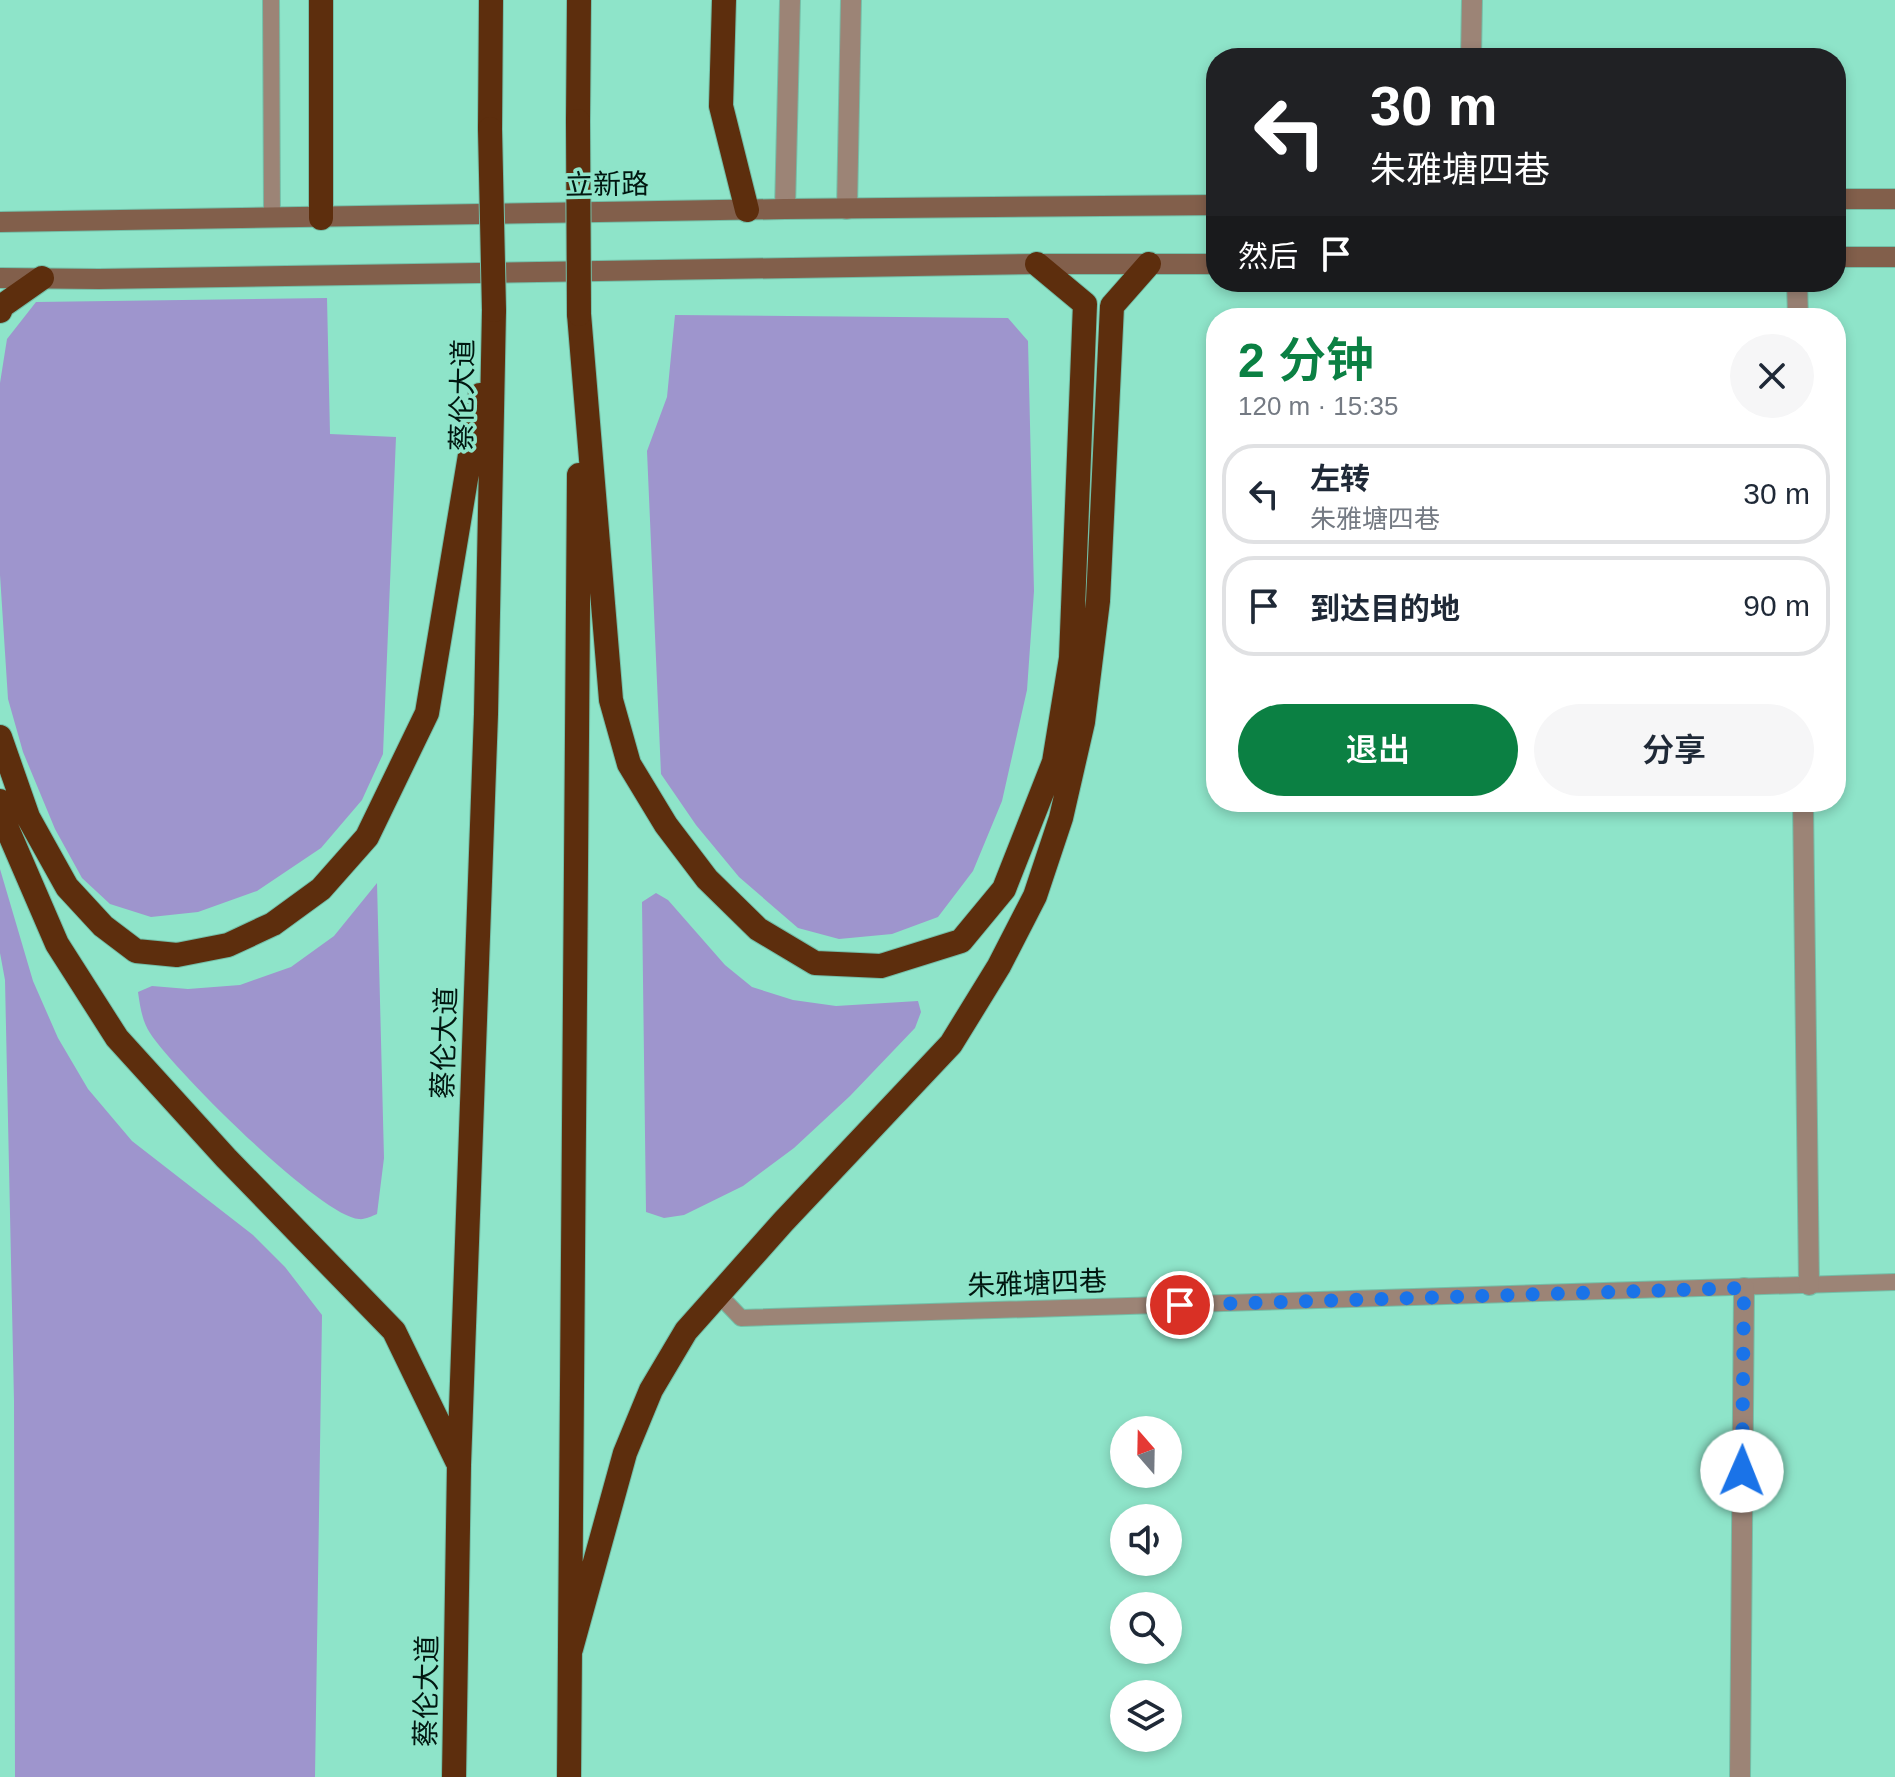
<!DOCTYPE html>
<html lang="zh">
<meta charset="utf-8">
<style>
:root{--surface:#fff;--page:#f6f6f7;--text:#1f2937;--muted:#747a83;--line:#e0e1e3;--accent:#0b8043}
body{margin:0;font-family:Arial,"Noto Sans SC",sans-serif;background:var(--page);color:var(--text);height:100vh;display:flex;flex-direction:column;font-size:30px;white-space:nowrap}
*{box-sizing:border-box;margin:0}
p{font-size:26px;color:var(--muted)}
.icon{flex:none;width:44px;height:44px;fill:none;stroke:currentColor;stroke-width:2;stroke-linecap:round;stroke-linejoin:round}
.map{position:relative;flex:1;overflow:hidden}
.side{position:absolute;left:1206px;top:308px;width:640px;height:504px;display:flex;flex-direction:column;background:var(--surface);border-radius:32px;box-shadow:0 4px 12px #0003}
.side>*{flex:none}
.banner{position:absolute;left:1206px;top:48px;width:640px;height:244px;border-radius:32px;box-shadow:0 4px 12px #0003;background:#202124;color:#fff;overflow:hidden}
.needle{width:52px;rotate:340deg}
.fabs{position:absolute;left:1110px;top:1416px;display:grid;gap:16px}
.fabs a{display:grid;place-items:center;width:72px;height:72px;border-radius:50%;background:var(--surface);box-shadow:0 4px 12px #0003;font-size:40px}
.pin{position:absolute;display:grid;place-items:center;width:68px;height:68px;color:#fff;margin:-34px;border:4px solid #fff;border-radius:50%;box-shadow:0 2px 8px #0007}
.me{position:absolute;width:88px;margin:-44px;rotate:1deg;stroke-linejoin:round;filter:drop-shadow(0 0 6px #0008)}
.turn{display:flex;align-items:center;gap:28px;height:168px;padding:0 32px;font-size:36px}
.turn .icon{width:104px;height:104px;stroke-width:2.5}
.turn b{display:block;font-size:56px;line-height:68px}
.then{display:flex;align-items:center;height:76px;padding:0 32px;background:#0003;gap:16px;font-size:30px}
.round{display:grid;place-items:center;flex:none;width:84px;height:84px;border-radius:42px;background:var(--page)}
.headline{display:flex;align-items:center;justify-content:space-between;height:136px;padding:0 32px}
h1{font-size:48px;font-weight:600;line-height:60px;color:var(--accent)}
.cta{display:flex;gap:16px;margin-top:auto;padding:16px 32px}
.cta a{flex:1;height:92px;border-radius:48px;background:var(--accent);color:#fff;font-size:32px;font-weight:600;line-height:92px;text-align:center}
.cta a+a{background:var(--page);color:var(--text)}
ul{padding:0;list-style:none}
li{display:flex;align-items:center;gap:24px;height:100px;margin:0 16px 12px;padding:0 16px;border:4px solid var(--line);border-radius:32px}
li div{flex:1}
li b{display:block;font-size:30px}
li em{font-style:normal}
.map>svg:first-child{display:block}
</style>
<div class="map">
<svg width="1895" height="1777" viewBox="0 0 1895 1777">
<rect width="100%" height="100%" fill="#8ee4c9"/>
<path fill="#9e95cd" d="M327,298L330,434L396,437L383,754L362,800L321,848L257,891L198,912L151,917L110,904L82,878L55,829L23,752L8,699L0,575V383L7,339L36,302Z
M675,315L1008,318L1028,341L1034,591L1027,690L1002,801L973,871L938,917L892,934L839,939L798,928L739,877L696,825L661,774L647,451L667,397Z
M0,869L33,981L58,1038L88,1089L132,1141L253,1235L285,1267L322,1315L315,1777H15L14,1401L5,980L0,953Z
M377,883L384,1158L377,1214C372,1216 364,1220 359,1219C321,1217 173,1069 150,1033C142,1021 140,1006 138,992L152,986L188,989L240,985L291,967L334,936Z
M656,893L668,900L725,965L752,987L793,1000L836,1006L918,1001L921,1012L915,1028L850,1096L794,1148L743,1186L684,1215L664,1218L646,1212L642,902Z"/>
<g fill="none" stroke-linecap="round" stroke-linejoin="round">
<defs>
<path id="lane" d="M271,0L272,218
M718,1294L741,1318L1895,1282"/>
<path id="street" d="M1471,58L1472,0
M785,209L790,0
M847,209L851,0
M1797,282L1798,318
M1803,802L1809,1285
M1740,1777L1744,1288"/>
<path id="secondary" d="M1836,199H1895
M0,222L785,209L1216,205
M1836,257H1895
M0,278L99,279L1037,264H1216"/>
<path id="highway" d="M724,0L721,106L747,210
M578,121L579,0
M490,129L491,0
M321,218V0
M0,311L2,306L42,278
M579,314L611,700L629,764L666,825L707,879L758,929L815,963L881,966L961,941L1004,889L1054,762L1071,658L1085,304L1037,264
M0,737L28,817L67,887L103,926L136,951L177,955L228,945L273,924L321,889L367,837L427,713L480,395
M0,801L6,826L57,944L117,1038L226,1158L394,1331L457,1461
M571,1649L625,1453L651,1390L686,1331L783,1222L951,1044L999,966L1035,896L1061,818L1083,722L1098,601L1112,306L1149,264
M454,1777L459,1465L486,714L494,310
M569,1777L579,475"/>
</defs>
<use href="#lane" stroke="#74bfa8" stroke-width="18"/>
<use href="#street" stroke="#74bfa8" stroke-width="22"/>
<use href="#secondary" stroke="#74bfa8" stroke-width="22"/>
<use href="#highway" stroke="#74bfa8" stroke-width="26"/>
<use href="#lane" stroke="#9c8476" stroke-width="16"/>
<use href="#street" stroke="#9c8476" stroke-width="20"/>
<use href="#secondary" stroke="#825f4b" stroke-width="20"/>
<use href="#highway" stroke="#5d2e0d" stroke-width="24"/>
<defs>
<path id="highway-bridge" d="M578,121L579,314
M490,129L494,310"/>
</defs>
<use href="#highway-bridge" stroke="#74bfa8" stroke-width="26" stroke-linecap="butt"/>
<use href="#highway-bridge" stroke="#5d2e0d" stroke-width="24"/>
</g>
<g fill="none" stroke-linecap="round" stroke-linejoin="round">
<path stroke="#1a73e8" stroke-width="14" stroke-dasharray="0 25.2" d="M1180,1305L1744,1288L1742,1471"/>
</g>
<g text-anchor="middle" stroke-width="7" stroke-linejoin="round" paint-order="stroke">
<g font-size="28" fill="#001710" stroke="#8ee4c9">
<text transform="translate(607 184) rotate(-1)" y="10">立新路</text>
<text transform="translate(462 395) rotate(-89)" y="10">蔡伦大道</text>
<text transform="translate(444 1043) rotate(-88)" y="10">蔡伦大道</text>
<text transform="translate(1037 1283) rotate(-2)" y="10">朱雅塘四巷</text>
<text transform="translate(426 1691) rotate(-89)" y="10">蔡伦大道</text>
</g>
</g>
</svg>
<div class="fabs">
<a><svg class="needle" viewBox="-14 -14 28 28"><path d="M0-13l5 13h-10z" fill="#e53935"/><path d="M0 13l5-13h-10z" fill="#747a83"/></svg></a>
<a><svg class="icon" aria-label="sound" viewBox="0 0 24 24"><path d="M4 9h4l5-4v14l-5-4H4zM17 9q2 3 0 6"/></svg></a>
<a><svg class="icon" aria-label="search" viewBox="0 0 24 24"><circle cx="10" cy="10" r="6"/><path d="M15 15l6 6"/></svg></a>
<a><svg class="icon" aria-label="layers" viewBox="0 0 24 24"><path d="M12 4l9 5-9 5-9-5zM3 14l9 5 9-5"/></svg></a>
</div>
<div class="pin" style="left:1180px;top:1305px;background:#d93025"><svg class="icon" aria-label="arrive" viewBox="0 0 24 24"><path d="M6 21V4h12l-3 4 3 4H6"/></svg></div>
<svg class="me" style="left:1742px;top:1471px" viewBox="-20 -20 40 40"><circle r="19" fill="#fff"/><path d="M0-13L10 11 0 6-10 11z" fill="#1a73e8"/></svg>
<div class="banner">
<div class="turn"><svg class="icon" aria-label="left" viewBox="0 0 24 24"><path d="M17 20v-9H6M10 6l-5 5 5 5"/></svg><div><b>30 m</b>朱雅塘四巷</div></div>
<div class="then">然后<svg class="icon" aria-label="arrive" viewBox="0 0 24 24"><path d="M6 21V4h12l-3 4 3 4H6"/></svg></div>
</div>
<section class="side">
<div class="headline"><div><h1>2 分钟</h1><p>120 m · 15:35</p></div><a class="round"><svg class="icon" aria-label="close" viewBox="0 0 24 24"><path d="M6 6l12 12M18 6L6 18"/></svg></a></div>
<ul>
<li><svg class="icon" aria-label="left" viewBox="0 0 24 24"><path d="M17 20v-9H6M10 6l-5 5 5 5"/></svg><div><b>左转</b><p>朱雅塘四巷</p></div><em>30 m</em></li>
<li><svg class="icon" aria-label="arrive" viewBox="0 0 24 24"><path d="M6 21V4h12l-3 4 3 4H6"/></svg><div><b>到达目的地</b></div><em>90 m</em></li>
</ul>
<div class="cta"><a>退出</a><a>分享</a></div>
</section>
</div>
